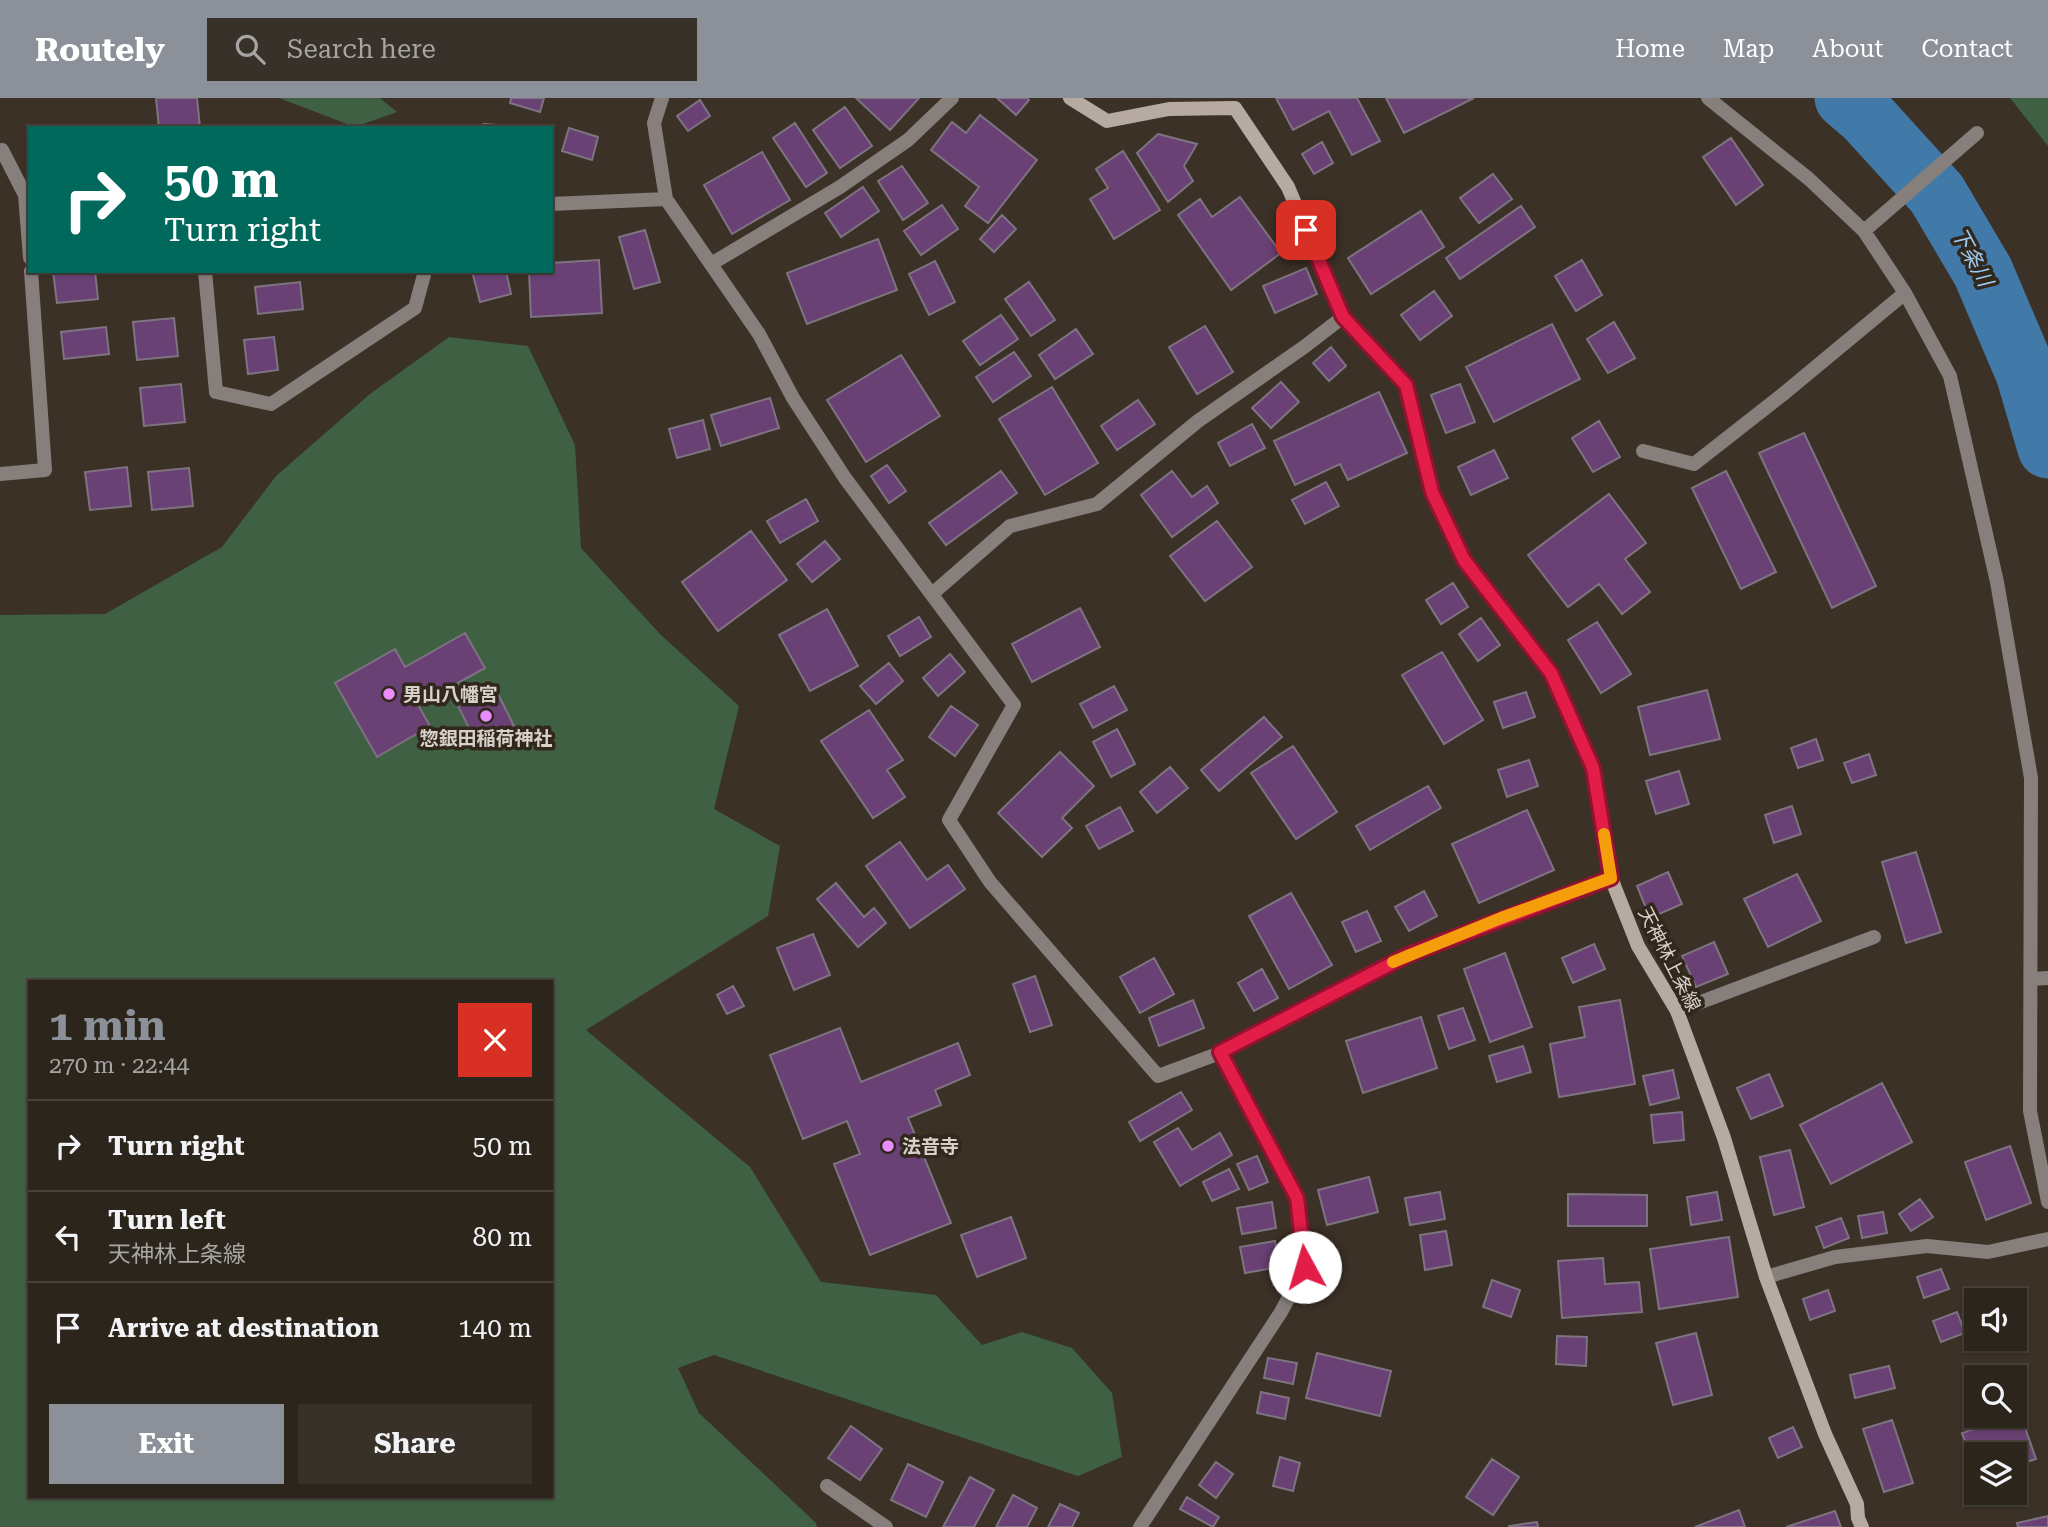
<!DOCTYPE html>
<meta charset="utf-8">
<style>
:root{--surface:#2c251c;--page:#383129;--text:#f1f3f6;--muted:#a6a5a3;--line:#48423b;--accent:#8c9099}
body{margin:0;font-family:"Roboto Serif","Noto Sans JP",serif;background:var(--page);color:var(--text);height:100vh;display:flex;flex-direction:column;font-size:26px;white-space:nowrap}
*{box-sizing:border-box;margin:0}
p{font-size:23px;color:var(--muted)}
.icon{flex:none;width:38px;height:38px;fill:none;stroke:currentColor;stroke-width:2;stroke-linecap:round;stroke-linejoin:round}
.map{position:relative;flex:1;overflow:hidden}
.panel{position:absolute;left:28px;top:882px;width:525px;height:518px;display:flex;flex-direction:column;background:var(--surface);border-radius:0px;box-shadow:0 2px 5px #0004,0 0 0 2px var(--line)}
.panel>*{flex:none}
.top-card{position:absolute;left:28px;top:28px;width:525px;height:147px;border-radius:0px;box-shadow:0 2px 5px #0004,0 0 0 2px var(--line);background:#00695c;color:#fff;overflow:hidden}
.fabs{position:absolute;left:1964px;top:1190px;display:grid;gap:14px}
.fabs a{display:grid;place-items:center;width:63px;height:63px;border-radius:0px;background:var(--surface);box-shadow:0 2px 5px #0004,0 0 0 2px var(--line);font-size:35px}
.pin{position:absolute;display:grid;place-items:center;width:60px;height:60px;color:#fff;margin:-30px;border-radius:14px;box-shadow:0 4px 10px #0006}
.me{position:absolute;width:77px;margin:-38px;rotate:354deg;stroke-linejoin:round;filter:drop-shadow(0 0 5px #0008)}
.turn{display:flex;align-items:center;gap:24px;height:147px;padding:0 21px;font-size:32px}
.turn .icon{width:91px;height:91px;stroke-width:2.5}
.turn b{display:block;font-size:49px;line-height:60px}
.round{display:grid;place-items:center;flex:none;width:74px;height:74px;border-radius:0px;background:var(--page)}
.headline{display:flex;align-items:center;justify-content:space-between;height:119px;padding:0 21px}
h1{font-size:42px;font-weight:700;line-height:52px;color:var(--accent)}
.cta{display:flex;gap:14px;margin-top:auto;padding:14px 21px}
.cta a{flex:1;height:80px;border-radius:0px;background:var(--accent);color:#fff;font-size:28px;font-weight:700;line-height:80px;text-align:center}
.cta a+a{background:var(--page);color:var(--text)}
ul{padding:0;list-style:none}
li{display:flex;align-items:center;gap:21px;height:91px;padding:0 21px;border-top:2px solid var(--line)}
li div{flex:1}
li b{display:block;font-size:26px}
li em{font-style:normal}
header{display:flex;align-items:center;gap:42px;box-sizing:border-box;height:98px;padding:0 35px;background:var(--accent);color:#fff}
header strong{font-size:33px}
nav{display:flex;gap:38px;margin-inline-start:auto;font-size:24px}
.search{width:490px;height:63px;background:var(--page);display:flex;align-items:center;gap:18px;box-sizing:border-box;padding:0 24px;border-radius:0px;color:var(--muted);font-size:26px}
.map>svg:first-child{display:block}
</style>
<header>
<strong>Routely</strong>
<div class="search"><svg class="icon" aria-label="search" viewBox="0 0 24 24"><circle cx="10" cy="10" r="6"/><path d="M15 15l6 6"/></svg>Search here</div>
<nav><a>Home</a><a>Map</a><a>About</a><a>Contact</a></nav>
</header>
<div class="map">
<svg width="2048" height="1429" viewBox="0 0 2048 1429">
<rect width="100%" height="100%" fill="#3b3126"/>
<path fill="#3f6043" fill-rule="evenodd" d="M279,0H380L397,14L355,29Z
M2010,0H2048V48Z
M449,239L528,248L575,347L581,450L660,536L739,608L714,711L780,748L768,818L586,932L750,1069L821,1184L936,1197L982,1247L1022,1234L1072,1250L1112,1295L1122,1359L1078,1378L714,1257L678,1270L699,1315L816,1425L817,1429H0V517L105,516L222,449L276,378L370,296ZM30,884H551V1398H30Z"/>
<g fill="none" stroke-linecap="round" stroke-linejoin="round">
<path stroke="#417aa9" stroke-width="61" d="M1845,0L1866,18L1937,96L1983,174L2026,275L2048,350"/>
</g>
<path fill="#6a4174" stroke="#7e7381" stroke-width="2" d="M156,0H197L200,29L159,30Z
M511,0H544L540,14L510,5Z
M856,0H919L890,32Z
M997,0H1027L1029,2L1016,17Z
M1276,0H1357L1380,43L1352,57L1329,13L1293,32Z
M1386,0H1474L1404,35Z
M700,2L710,18L688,33L677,18Z
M845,9L872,48L840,70L813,32Z
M980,17L1037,62L988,125L965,108L979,89L931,52L952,24L966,35Z
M795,25L827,75L806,89L773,40Z
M484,26L537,30H484Z
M569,30L598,39L592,62L562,53Z
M1158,36L1197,46L1184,68L1193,83L1168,104L1137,55Z
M1731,40L1763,87L1736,107L1703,59Z
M1322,44L1333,65L1314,76L1302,56Z
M1123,53L1160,112L1114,141L1090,101L1108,90L1096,71Z
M762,54L790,102L732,136L704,87Z
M902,68L928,105L903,122L878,83Z
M1493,76L1512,101L1479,125L1460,100Z
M863,89L879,113L841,139L825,115Z
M1240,99L1281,155L1231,192L1178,117L1200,101L1212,119Z
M942,107L958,131L921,157L904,133Z
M1521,108L1535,129L1460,181L1446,160Z
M1421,113L1444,149L1371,196L1348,160Z
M1002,117L1016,131L994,154L980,141Z
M645,132L660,184L634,191L619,139Z
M878,141L897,192L807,226L787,175Z
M599,162L602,215L531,219L529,173H551V165Z
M1582,162L1602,197L1576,213L1555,178Z
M935,163L955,204L929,217L909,176Z
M1306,170L1317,196L1275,215L1263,188Z
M53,173H95L98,201L57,205Z
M472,173H506L511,196L480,204Z
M300,184L303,211L258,216L255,189Z
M1029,184L1055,222L1031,238L1005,201Z
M1434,193L1452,218L1420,242L1401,217Z
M1001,217L1018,241L980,267L963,243Z
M174,220L178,258L137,262L133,224Z
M1614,224L1635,260L1608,275L1587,241Z
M1552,226L1580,281L1494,324L1466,269Z
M1205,228L1233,274L1197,296L1169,249Z
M106,229L109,256L64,261L61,234Z
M1076,231L1093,256L1055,281L1039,257Z
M274,239L278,272L248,276L244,242Z
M1331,249L1346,268L1329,283L1313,265Z
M1014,254L1031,278L993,304L976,279Z
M901,257L940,318L866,364L827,302Z
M1281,284L1299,304L1271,330L1252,310Z
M181,286L185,324L144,328L140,290Z
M1460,286L1475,324L1446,335L1431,297Z
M1052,289L1098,365L1045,397L999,321Z
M1379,294L1407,355L1348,382L1340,366L1295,387L1274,343Z
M770,300L779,330L721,348L711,317Z
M1138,302L1155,326L1117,352L1101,328Z
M703,322L710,351L677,360L669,331Z
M1599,323L1620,359L1593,374L1572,340Z
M1252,326L1265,350L1230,368L1218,345Z
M1804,335L1876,488L1832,510L1759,355Z
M1494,352L1508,380L1471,397L1458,369Z
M887,367L906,393L889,405L871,378Z
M127,369L131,408L90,412L85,374Z
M189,370L193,408L152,412L148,374Z
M1001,373L1017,395L946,447L929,425Z
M1172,373L1192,399L1207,388L1218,405L1172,439L1141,397Z
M1726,373L1776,474L1741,491L1692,390Z
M1326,384L1339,408L1305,426L1292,402Z
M1609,396L1646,445L1625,461L1650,494L1622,516L1599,486L1568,509L1528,457Z
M806,401L818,423L780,445L767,423Z
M1217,423L1252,469L1205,503L1170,458Z
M751,433L787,482L718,533L682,484Z
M825,443L840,461L812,484L797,466Z
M1453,485L1468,509L1441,526L1426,502Z
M1080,510L1100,549L1032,584L1012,546Z
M827,511L858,568L810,593L779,537Z
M919,519L931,539L900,558L888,538Z
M1481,520L1500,547L1478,563L1459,536Z
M1597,524L1631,576L1601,595L1568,542Z
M465,535L485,570L418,607L430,628L377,659L335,585L395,551L405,569Z
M1442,554L1483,622L1444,646L1402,577Z
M950,556L965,574L938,598L923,580Z
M889,565L903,583L876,606L860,588Z
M1114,588L1127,612L1093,630L1080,606Z
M495,590L514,628L477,646L458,608Z
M1707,592L1720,641L1650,657L1638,609Z
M1526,594L1535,619L1503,630L1494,604Z
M951,608L978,627L955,658L929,639Z
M869,612L903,662L887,672L905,699L873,720L821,643Z
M1264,619L1282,639L1219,693L1201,672Z
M1117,631L1135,666L1111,679L1093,644Z
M1816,641L1823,662L1798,670L1791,650Z
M1293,648L1337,714L1296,741L1251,675Z
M1060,654L1094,688L1062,720L1072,730L1042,759L998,715Z
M1869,656L1876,677L1852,685L1844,665Z
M1529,662L1538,688L1507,699L1498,672Z
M1170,669L1188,690L1157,715L1140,694Z
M1679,673L1689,706L1656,716L1646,683Z
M1428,688L1441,710L1370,752L1356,728Z
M1792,708L1801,736L1774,745L1765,717Z
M1120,709L1133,733L1099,751L1086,728Z
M1527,712L1554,772L1479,805L1452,746Z
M900,744L927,782L948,767L965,791L910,830L866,768Z
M1916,754L1941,834L1906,845L1882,764Z
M1668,774L1682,806L1650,820L1637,788Z
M1797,776L1821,823L1768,849L1744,801Z
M836,785L864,819L874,810L886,825L858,849L817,801Z
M1424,793L1437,818L1409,833L1395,809Z
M1291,795L1332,867L1289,891L1249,818Z
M1367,813L1381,843L1356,854L1342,824Z
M813,836L830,877L794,892L777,850Z
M1714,844L1728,876L1696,889L1682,858Z
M1594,846L1605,871L1573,885L1562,860Z
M1505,855L1532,929L1490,944L1464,871Z
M1154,860L1174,896L1140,915L1120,879Z
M1262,871L1278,900L1254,913L1238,885Z
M1035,878L1052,927L1030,934L1013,886Z
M733,888L744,908L727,916L717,897Z
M1193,902L1204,930L1159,948L1149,920Z
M1620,902L1635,986L1559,999L1550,946L1585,939L1579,909Z
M1463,910L1475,942L1449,951L1438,918Z
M1421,919L1437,970L1363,995L1346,943Z
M840,930L861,984L958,945L970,977L935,992L941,1007L908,1020L951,1125L870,1157L834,1066L860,1056L847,1023L803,1041L770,957Z
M1523,948L1531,974L1497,984L1489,958Z
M1673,972L1679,1000L1650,1007L1643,978Z
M1769,976L1783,1008L1751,1021L1737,990Z
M1882,985L1912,1044L1831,1086L1800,1027Z
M1181,994L1192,1012L1140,1043L1129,1024Z
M1682,1014L1684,1042L1654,1045L1651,1017Z
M1178,1030L1192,1052L1220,1035L1232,1057L1180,1088L1154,1044Z
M2010,1048L2031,1105L1986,1122L1965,1064Z
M1790,1052L1804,1109L1774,1117L1760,1059Z
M1257,1058L1268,1084L1249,1092L1237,1066Z
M1229,1071L1239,1091L1212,1103L1203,1084Z
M1369,1079L1378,1114L1327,1127L1318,1092Z
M1440,1094L1445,1121L1410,1127L1405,1100Z
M1717,1094L1722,1122L1691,1127L1687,1099Z
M1568,1096L1647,1097V1128H1568Z
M1920,1101L1933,1119L1911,1133L1899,1116Z
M1272,1104L1276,1130L1242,1136L1237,1110Z
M1883,1114L1887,1135L1862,1140L1858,1118Z
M1011,1119L1026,1160L977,1179L961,1137Z
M1841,1120L1849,1140L1824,1150L1816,1129Z
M1446,1133L1452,1167L1425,1172L1420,1137Z
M1729,1139L1738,1199L1659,1211L1650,1151Z
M1275,1143L1279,1169L1245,1175L1240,1149Z
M1603,1160L1605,1186L1639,1184L1642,1214L1562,1220L1558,1163Z
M1941,1171L1949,1191L1924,1200L1917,1179Z
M1492,1182L1520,1192L1511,1219L1483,1209Z
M1828,1192L1835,1213L1810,1222L1803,1201Z
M1957,1214L1965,1235L1941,1244L1933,1223Z
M1696,1235L1712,1297L1673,1307L1656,1245Z
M1557,1238L1587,1239L1586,1268L1556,1266Z
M1317,1255L1391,1273L1380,1318L1306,1300Z
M1268,1260L1297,1265L1293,1286L1264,1280Z
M1889,1268L1895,1290L1855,1300L1850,1277Z
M1261,1294L1289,1300L1285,1321L1257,1315Z
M2020,1315L2036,1361L2014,1368V1356H1976V1374L1962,1335Z
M1892,1322L1913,1385L1884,1394L1863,1331Z
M851,1328L882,1351L860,1382L828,1360Z
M1793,1329L1802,1349L1778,1360L1769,1340Z
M1280,1359L1300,1365L1293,1393L1273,1388Z
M1492,1361L1519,1379L1493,1417L1466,1399Z
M1216,1364L1233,1376L1216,1400L1199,1387Z
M908,1366L943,1384L926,1419L891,1402Z
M970,1379L994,1392L974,1429H943Z
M1013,1397L1037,1410L1027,1429H996Z
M1187,1399L1219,1419L1213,1429L1180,1411Z
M1060,1406L1079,1415L1072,1429H1048Z
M1739,1412L1745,1429H1695Z
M1835,1413L1841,1429H1786Z
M2048,1418V1429H2018L2017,1425Z
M1537,1424L1538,1429H1509V1428Z"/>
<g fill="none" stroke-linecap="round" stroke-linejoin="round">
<path stroke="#867f7b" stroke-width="14" d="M662,0L654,25L666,101L759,236L793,300L845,380L1014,607L949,722L990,784L1158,978L1220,955L1408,857L1611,780
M0,53L2,52L25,97L30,160
M551,106L666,101
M1864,133L1977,35
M711,166L840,89L908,42L952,0
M205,173L216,294L271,306L415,210L425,173
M1905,195L1950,278L1997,484L2031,680L2030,1013L2048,1104
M1643,353L1694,366L1782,297L1905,195L1864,133L1809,81L1708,0
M0,376L45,372L31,173
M932,496L1010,428L1097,406L1198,323L1304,249L1343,219
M2031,881L2048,880
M1677,913L1874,839
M1766,1179L1835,1159L1927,1148L1988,1154L2048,1141
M827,1388L886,1429
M1140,1429L1281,1214L1305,1169L1297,1100L1220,955"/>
<path stroke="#b6aaa3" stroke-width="14" d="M1070,0L1107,23L1169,11L1235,10L1288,89L1343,219L1406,287L1432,394L1464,462L1551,575L1593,670L1611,780L1638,848L1677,913L1724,1040L1766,1179L1825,1336L1857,1406L1858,1420L1862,1429"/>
</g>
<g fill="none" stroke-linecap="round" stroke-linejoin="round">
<defs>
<path id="route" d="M1305,1169L1297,1100L1220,954L1408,857L1611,780L1593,670L1551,575L1464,462L1432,394L1406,287L1343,219L1306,132"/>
</defs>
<use href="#route" stroke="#92132f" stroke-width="18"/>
<use href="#route" stroke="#e11d48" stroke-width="12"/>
<path stroke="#f59e0b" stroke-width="12" d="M1393,864L1501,820L1611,780L1604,736"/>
</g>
<g fill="#e98dfe" stroke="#31271c" stroke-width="2.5">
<circle cx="389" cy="596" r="7"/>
<circle cx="486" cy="618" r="7"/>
<circle cx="888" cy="1048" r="7"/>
</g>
<g text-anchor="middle" stroke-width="7" stroke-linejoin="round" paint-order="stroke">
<g font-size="19" font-weight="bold" fill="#d8d1ca" stroke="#31271c" text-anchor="start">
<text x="403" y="603">男山八幡宮</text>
<text x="486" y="647" text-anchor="middle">惣銀田稲荷神社</text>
<text x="902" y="1055">法音寺</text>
</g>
<g font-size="19" fill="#d8d1ca" stroke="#31271c">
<text transform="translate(1670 861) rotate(63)" y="7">天神林上条線</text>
</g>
<g font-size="21" font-style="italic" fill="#9bc9f1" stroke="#31271c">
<text transform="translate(1972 159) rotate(62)" y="7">下条川</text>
</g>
</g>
</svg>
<div class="fabs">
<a><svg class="icon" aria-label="sound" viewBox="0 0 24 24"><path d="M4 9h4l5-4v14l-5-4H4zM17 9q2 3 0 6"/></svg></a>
<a><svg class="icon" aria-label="search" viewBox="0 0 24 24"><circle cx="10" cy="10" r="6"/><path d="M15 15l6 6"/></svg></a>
<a><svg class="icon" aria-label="layers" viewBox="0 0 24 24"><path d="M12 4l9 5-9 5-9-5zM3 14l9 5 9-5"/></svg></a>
</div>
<div class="pin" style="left:1306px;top:132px;background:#d93025"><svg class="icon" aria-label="arrive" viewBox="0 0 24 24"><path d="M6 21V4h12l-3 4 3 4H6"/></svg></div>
<svg class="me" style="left:1305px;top:1169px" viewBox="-20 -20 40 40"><circle r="19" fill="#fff"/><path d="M0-13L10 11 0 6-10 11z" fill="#e11d48"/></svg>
<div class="top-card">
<div class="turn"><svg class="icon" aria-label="right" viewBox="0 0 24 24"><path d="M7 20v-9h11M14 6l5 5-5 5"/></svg><div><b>50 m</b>Turn right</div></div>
</div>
<section class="panel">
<div class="headline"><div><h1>1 min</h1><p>270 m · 22:44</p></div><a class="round" style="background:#d93025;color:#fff"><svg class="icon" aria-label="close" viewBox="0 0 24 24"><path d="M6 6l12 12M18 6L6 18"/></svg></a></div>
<ul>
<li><svg class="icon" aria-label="right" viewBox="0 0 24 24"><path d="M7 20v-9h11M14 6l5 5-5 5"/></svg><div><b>Turn right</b></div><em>50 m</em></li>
<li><svg class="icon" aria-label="left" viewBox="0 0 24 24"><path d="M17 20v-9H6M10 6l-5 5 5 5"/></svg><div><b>Turn left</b><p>天神林上条線</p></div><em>80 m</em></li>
<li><svg class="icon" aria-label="arrive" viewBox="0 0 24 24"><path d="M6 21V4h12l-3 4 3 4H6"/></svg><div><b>Arrive at destination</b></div><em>140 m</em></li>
</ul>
<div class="cta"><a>Exit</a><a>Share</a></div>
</section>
</div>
